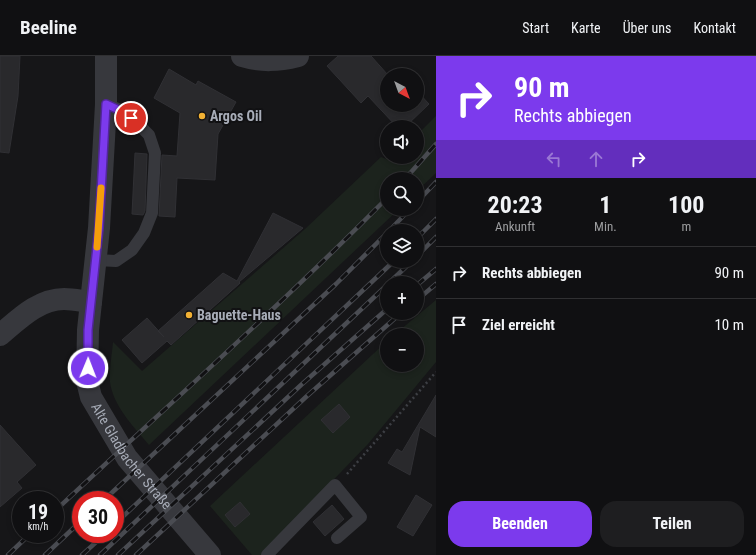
<!DOCTYPE html>
<html lang="de">
<meta charset="utf-8">
<style>
:root{--surface:#101012;--page:#1e1e20;--text:#f1f3f6;--muted:#9c9d9f;--line:#303032;--accent:#7c3aed}
body{margin:0;font-family:"Roboto Condensed",sans-serif;background:var(--page);color:var(--text);height:100vh;display:flex;flex-direction:column;font-size:15px;white-space:nowrap}
*{box-sizing:border-box;margin:0}
p{font-size:13px;color:var(--muted)}
.icon{flex:none;width:22px;height:22px;fill:none;stroke:currentColor;stroke-width:2;stroke-linecap:round;stroke-linejoin:round}
.map{position:relative;flex:1;overflow:hidden}
.details{display:flex;flex-direction:column;background:var(--surface);width:320px}
.details>*{flex:none}
.guide{background:#7c3aed;color:#fff;overflow:hidden}
.needle{width:26px;rotate:139deg}
.controls{position:absolute;left:380px;top:12px;display:grid;gap:8px}
.controls a{display:grid;place-items:center;width:44px;height:44px;border-radius:50%;background:var(--surface);box-shadow:0 2px 6px #0003,0 0 0 1px var(--line);font-size:20px}
.speed{position:absolute;left:12px;top:435px;display:flex;gap:8px;font-size:20px;font-weight:700;text-align:center}
.speed>*{display:grid;place-content:center;width:52px;height:52px;border-radius:50%;background:var(--surface);box-shadow:0 2px 6px #0003,0 0 0 1px var(--line);line-height:1}
.speed small{font-size:10px;font-weight:400}
.speed .limit{border:6px solid #d22;background:#fff;color:#111}
.pin{position:absolute;display:grid;place-items:center;width:34px;height:34px;color:#fff;margin:-17px;border:2px solid #fff;border-radius:50%;box-shadow:0 1px 4px #0007}
.me{position:absolute;width:44px;margin:-22px;rotate:1deg;stroke-linejoin:round;filter:drop-shadow(0 0 3px #0008)}
.turn{display:flex;align-items:center;gap:14px;height:84px;padding:0 12px;font-size:18px}
.turn .icon{width:52px;height:52px;stroke-width:2.5}
.turn b{display:block;font-size:28px;line-height:34px}
.lanes{display:flex;align-items:center;height:38px;padding:0 12px;background:#0003;justify-content:center;gap:20px;direction:ltr}
.lanes .off{opacity:.35}
.eta{display:flex;justify-content:space-evenly;align-items:center;height:68px;text-align:center}
.eta b{font-size:24px;font-weight:700;line-height:28px}
.button{display:flex;gap:8px;margin-top:auto;padding:8px 12px}
.button a{flex:1;height:46px;border-radius:16px;background:var(--accent);color:#fff;font-size:16px;font-weight:700;line-height:46px;text-align:center}
.button a+a{background:var(--page);color:var(--text)}
ul{padding:0;list-style:none}
li{display:flex;align-items:center;gap:12px;height:52px;padding:0 12px;border-top:1px solid var(--line)}
li div{flex:1}
li b{display:block;font-size:15px}
li em{font-style:normal}
header{display:flex;align-items:center;gap:24px;box-sizing:border-box;height:56px;padding:0 20px;background:var(--surface);border-bottom:1px solid var(--line)}
header strong{font-size:19px}
nav{display:flex;gap:22px;margin-inline-start:auto;font-size:14px}
main{display:flex;flex:1;min-height:0}
.map>svg:first-child{display:block}
</style>
<header>
<strong>Beeline</strong>
<nav><a>Start</a><a>Karte</a><a>Über uns</a><a>Kontakt</a></nav>
</header>
<main>
<div class="map">
<svg width="436" height="499" viewBox="0 0 436 499">
<rect width="100%" height="100%" fill="#161618"/>
<path fill="#1c231d" d="M436,60V117L417,135V123H387V153H399L149,389C134,371 113,350 110,326C109,314 112,298 113,286L142,315L305,173L381,101L391,105L395,101H417V79Z
M436,244V306L368,388L261,499H252L210,450L387,285V309H417V279H394Z"/>
<path fill="#29292c" stroke="#303034" d="M0,0H20L18,40L9,97L0,96Z
M338,0H371L388,19L387,49H417V35L429,48L405,71H397L368,40L361,47L327,10Z
M169,13L196,29L198,25L236,46L218,78L215,124L177,122L175,161L159,160L162,99L177,100L180,57L154,42Z
M135,97L147,98L145,155L143,159L132,158Z
M273,157L303,172L239,226L240,227L171,289L167,285L142,307L122,284L147,262L164,281L158,275L223,217L237,225Z
M436,339V381L420,371L410,419L388,407L397,393L402,396Z
M339,348L350,361L333,377L321,364Z
M0,369L36,409L17,426L22,432L0,451Z
M416,439L432,449L413,480L397,471Z
M240,446L250,458L235,471L225,459Z
M332,449L344,463L325,480L313,466Z"/>
<g fill="none" stroke-linecap="round" stroke-linejoin="round">
<path stroke="#3d3f44" stroke-width="2.5" stroke-dasharray="2 3" stroke-linecap="butt" d="M347,418L436,316"/>
<path stroke="#37383d" stroke-width="12" d="M96,204L116,205L132,194L144,177L152,157L155,97L149,79L138,68L123,55L106,48
M267,499L335,429L361,461L337,482"/>
<g stroke="#37383d" stroke-width="22">
<path id="s1" d="M106,0V48L99,172L88,274L87,325L91,341L127,402L210,499"/>
<path d="M242,0C262,6 278,5 298,0"/>
<path d="M0,279C18,264 38,243 64,243C73,243 82,245 91,246"/>
</g>
<defs>
<path id="rail" d="M405,123L436,88
M417,146L436,126
M389,175L410,153
M417,182L436,163
M417,200L436,181
M389,227L412,205
M417,229L436,213
M417,244L436,228
M104,444L336,228L387,177
M55,455C166,351 280,250 387,142
M115,468L394,205
M8,499L30,478
M45,499L81,465
M82,499L105,478
M100,499L387,229
M118,499L301,329L387,253
M136,499L307,340L401,257"/>
</defs>
<use href="#rail" stroke="#4a4c52" stroke-width="4.5"/>
<use href="#rail" stroke="#111113" stroke-width="3" stroke-dasharray="9" stroke-linecap="butt"/>
</g>
<g fill="none" stroke-linecap="round" stroke-linejoin="round">
<defs>
<path id="route" d="M88,312V274L99,172L106,48L123,56L131,62"/>
</defs>
<use href="#route" stroke="#51269a" stroke-width="10"/>
<use href="#route" stroke="#7c3aed" stroke-width="7"/>
<path stroke="#f59e0b" stroke-width="7" d="M97,191L101,132"/>
</g>
<g fill="#f2b134" stroke="#111113" stroke-width="1.5">
<circle cx="202" cy="60" r="4"/>
<circle cx="189" cy="259" r="4"/>
</g>
<g text-anchor="middle" stroke-width="4" stroke-linejoin="round" paint-order="stroke">
<g font-size="14" font-weight="bold" fill="#a8adb8" stroke="#111113" text-anchor="start">
<text x="210" y="65">Argos Oil</text>
<text x="197" y="264">Baguette-Haus</text>
</g>
<g font-size="14" fill="#a8adb8" stroke="#111113">
<text dy="5" stroke="none"><textPath href="#s1" startOffset="414">Alte Gladbacher Straße</textPath></text>
</g>
</g>
</svg>
<div class="controls">
<a><svg class="needle" viewBox="-14 -14 28 28"><path d="M0-13l5 13h-10z" fill="#e53935"/><path d="M0 13l5-13h-10z" fill="#9c9d9f"/></svg></a>
<a><svg class="icon" aria-label="sound" viewBox="0 0 24 24"><path d="M4 9h4l5-4v14l-5-4H4zM17 9q2 3 0 6"/></svg></a>
<a><svg class="icon" aria-label="search" viewBox="0 0 24 24"><circle cx="10" cy="10" r="6"/><path d="M15 15l6 6"/></svg></a>
<a><svg class="icon" aria-label="layers" viewBox="0 0 24 24"><path d="M12 4l9 5-9 5-9-5zM3 14l9 5 9-5"/></svg></a>
<a>+</a>
<a>−</a>
</div>
<div class="speed"><div>19<small>km/h</small></div><div class="limit">30</div></div>
<div class="pin" style="left:131px;top:62px;background:#d93025"><svg class="icon" aria-label="arrive" viewBox="0 0 24 24"><path d="M6 21V4h12l-3 4 3 4H6"/></svg></div>
<svg class="me" style="left:88px;top:312px" viewBox="-20 -20 40 40"><circle r="17" fill="#7c3aed" stroke="#fff" stroke-width="3"/><path d="M0-11L8 9 0 5-8 9z" fill="#fff"/></svg>
</div>
<section class="details">
<div class="guide">
<div class="turn"><svg class="icon" aria-label="right" viewBox="0 0 24 24"><path d="M7 20v-9h11M14 6l5 5-5 5"/></svg><div><b>90 m</b>Rechts abbiegen</div></div>
<div class="lanes"><svg class="icon off" aria-label="left" viewBox="0 0 24 24"><path d="M17 20v-9H6M10 6l-5 5 5 5"/></svg><svg class="icon off" aria-label="ahead" viewBox="0 0 24 24"><path d="M12 20V5M6 11l6-6 6 6"/></svg><svg class="icon" aria-label="right" viewBox="0 0 24 24"><path d="M7 20v-9h11M14 6l5 5-5 5"/></svg></div>
</div>
<div class="eta">
<div><b>20:23</b><p>Ankunft</p></div>
<div><b>1</b><p>Min.</p></div>
<div><b>100</b><p>m</p></div>
</div>
<ul>
<li><svg class="icon" aria-label="right" viewBox="0 0 24 24"><path d="M7 20v-9h11M14 6l5 5-5 5"/></svg><div><b>Rechts abbiegen</b></div><em>90 m</em></li>
<li><svg class="icon" aria-label="arrive" viewBox="0 0 24 24"><path d="M6 21V4h12l-3 4 3 4H6"/></svg><div><b>Ziel erreicht</b></div><em>10 m</em></li>
</ul>
<div class="button"><a>Beenden</a><a>Teilen</a></div>
</section>
</main>
